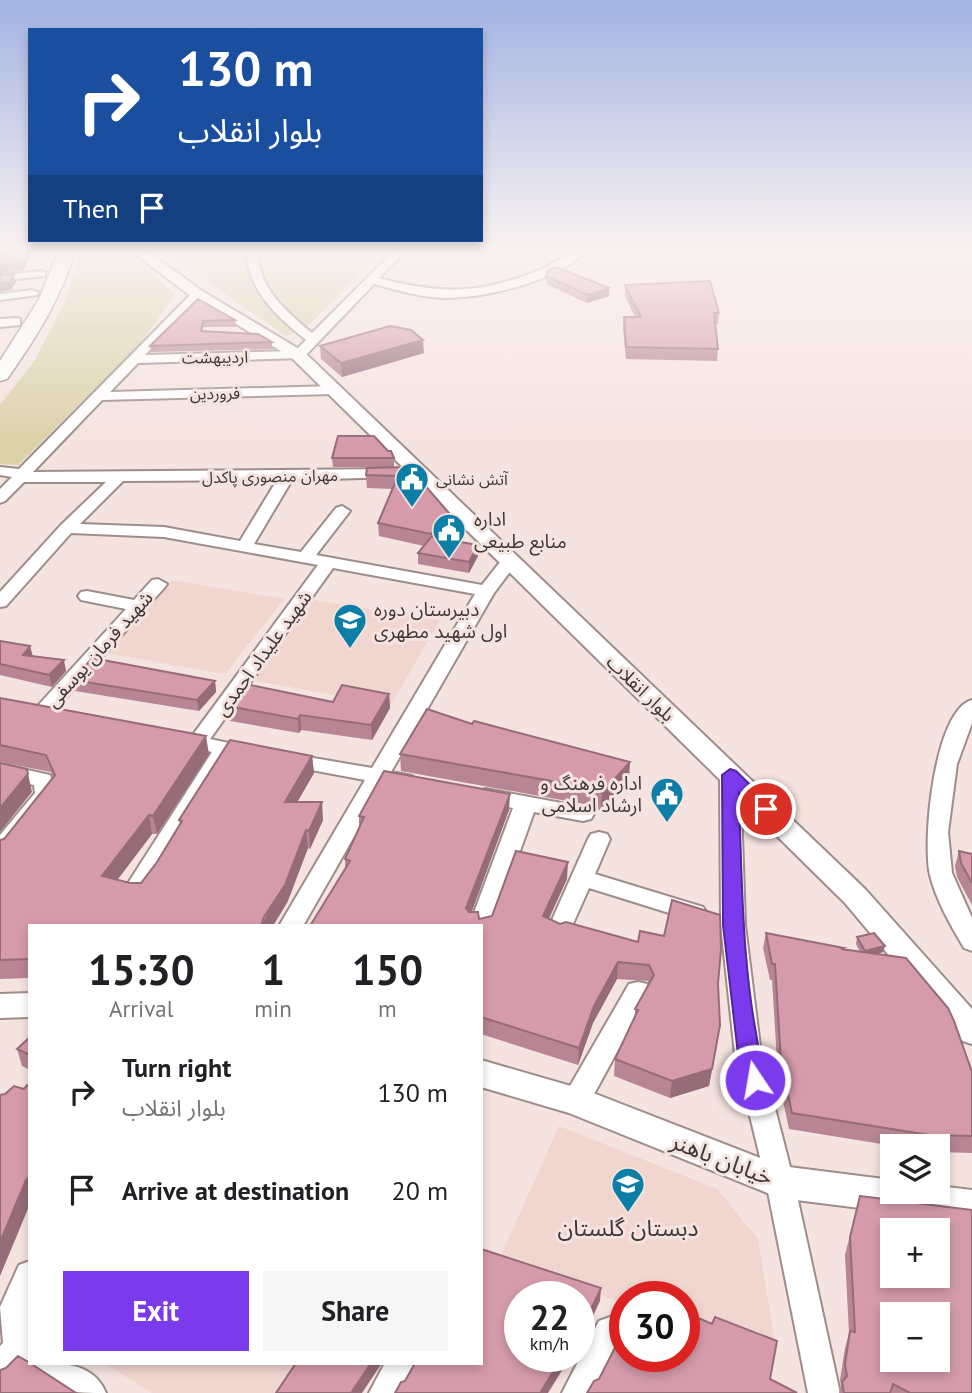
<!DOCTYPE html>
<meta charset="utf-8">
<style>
:root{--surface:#fff;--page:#f6f6f6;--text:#202124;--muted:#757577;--accent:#7c3aed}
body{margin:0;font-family:"PT Sans","Noto Sans Arabic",sans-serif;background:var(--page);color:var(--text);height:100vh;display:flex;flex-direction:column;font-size:26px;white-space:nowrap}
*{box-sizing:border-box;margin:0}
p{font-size:23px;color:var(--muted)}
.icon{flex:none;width:38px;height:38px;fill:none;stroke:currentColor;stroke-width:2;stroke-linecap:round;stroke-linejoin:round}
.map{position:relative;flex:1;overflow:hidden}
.drawer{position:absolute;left:28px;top:924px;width:455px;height:441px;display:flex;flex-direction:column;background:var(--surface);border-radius:0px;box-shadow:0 4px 10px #0003}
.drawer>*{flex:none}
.banner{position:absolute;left:28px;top:28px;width:455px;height:214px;border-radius:0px;box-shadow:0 4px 10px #0003;background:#1a4fa0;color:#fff;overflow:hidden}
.tools{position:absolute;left:880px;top:1134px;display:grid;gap:14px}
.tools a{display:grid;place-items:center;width:70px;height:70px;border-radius:0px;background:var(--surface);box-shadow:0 4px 10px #0003;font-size:35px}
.speed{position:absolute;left:504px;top:1281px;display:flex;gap:14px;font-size:35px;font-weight:700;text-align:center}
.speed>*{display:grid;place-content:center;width:91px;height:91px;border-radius:50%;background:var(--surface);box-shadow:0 4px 10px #0003;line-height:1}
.speed small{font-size:18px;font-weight:400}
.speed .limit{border:10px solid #d22;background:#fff;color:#111}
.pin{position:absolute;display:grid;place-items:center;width:60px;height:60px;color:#fff;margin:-30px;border:4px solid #fff;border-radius:50%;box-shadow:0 2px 7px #0007}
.me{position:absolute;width:77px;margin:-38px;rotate:348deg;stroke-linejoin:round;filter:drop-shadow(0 0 5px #0008)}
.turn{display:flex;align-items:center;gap:24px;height:147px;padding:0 35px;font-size:32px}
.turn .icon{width:91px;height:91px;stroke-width:2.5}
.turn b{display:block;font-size:49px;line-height:60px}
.then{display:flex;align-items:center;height:66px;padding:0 35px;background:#0003;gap:14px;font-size:26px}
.eta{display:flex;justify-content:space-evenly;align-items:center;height:119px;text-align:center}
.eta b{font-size:42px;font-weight:700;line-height:49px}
.button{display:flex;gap:14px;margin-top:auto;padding:14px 35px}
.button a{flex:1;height:80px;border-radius:0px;background:var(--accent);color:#fff;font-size:28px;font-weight:700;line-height:80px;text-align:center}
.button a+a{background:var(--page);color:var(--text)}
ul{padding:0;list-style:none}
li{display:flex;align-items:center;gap:21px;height:98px;padding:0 35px}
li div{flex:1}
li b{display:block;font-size:26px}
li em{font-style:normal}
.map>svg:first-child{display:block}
</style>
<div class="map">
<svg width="972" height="1393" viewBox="0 0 972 1393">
<rect width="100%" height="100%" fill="#f5e3df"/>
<path fill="#f1d6d0" d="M172,580L284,599L225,674L106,653Z
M314,600L440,620L391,705L255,681Z
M559,1126L717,1189L758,1239L775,1343L684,1323V1297H625V1303L498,1262Z
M104,1363H297L278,1393H152Z"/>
<path fill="#dad2a9" d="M83,248H121L175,294L141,343L18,465L0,464V405L35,360L64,304Z
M159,248H385L308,326L286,336Z"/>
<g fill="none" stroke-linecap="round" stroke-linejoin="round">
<defs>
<path id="minor" d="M247,248H257C257,286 284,310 312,333L397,248H408L379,278C442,295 482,294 542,269C559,262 572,248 590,248C559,281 488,298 443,298C419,297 397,290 374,284L303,358L138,363L110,392L334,386L341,390L334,394L102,400L33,472L392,469L397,471L400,474L397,477L292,480L254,544L301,552L336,508L342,506L350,511L316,555L482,585L504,557L510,556L518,561L494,593L391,772L412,776L415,781L412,786L405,788L384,784L303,926H279L365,780L290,766L283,765L280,760L283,755L290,754L372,768L475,594L333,568L210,739L257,749L260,753L257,757L250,759L230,755L142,897L134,899L126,897L123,891L212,752L176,744L173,740L176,736H192L318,565L164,537L71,533L6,606L0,607V592L61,525L106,482H24L5,501L0,503V489L12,477L0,475V467L19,469L193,292L203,294L145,355L295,351L306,340C276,316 246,289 247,248ZM277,480L240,541L164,527L80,524L123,481Z
M41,271L45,272V276L0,281V275Z
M33,290L39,293L37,295L0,300V294Z
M16,318L20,319V325L0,327V319Z
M158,579L167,584L164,588L48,718H34L31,714L34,710L126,609L81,600L78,596L81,592L87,591L134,600L152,580Z
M972,700V723L957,764L948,832L952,873L972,918V951L964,948C951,926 936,900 930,875C922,842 934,710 972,700Z
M0,764L50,775L57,794L8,855L0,857V835L35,793L34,785L0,778Z
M730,767L737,769L740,774L745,925L761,1054L794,1182L840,1393H808L766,1182L735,1054L721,925L720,774L723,769Z
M486,789L583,807L591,809L594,814L591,819L583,821L534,812L493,926L489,932L481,934V926H469L513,808L479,801L475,796L479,791Z
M599,832L607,834L610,839L595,874L703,907L707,913L703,919L695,921L589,888L568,935L560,938L552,935L548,929L588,839L591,834Z
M638,982L647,984L650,991L586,1109L576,1112L566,1109L563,1101L566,1093L629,984Z
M30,1261V1363C59,1363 93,1361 106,1393C76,1393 41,1393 27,1363L11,1380L0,1385V1346L3,1343L0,1307L19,1265Z
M610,1317L621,1321L625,1334L595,1393H562L599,1321Z
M385,1363H420L404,1393H369Z"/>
<path id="tertiary" d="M127,248H143L202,291L304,352L865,889L972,1009V1044L960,1040L845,903L292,358L192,297Z
M30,993V1017L0,1018V994Z
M481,1060L588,1091L781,1166L892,1180V1192H938V1186L972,1190V1222L780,1198L569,1113L481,1087Z"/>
<path id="primary" d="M60,248H76C62,297 36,338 7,379L0,381V361L39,299Z"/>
</defs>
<use href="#minor" stroke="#9e8d89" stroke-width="4"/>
<use href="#tertiary" stroke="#9e8d89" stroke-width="4"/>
<use href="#primary" stroke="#9e8d89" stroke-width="3"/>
<use href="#minor" fill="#fff" fill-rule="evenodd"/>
<use href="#tertiary" fill="#fff" fill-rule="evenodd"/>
<use href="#primary" fill="#fff" fill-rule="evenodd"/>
</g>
<path fill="#b78593" d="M546,276L609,288V296L587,303L546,284Z
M625,285L719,313L718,324H715L718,349L717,361L626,359L623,328L624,317H635L625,296Z
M198,299L235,320L236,327H203V331L272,342V349L151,352L150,346Z
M320,346L424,353L342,377L321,359Z
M332,458H394V467H333Z
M409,467L449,513V526L439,538L478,556L469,573L418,564V553L424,546L379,536L378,523L393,489L367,488L366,475Z
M0,641L30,646L32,656L66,671L52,687L0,675Z
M73,680L215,681L216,692L199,711L75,691Z
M389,694L390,708L372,740L301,730L299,733L230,721L228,706L333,702Z
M0,698L209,754L157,834H152L117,880L130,883H141L157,862L180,826L179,820L312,756L314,773L297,802L323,820L310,849L308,848L287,903L30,926V978L0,979V840L4,839L53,778L51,772L0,762Z
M400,754L629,780L601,811L584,804L401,771Z
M509,810L471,912L479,919L492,916L567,879L549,919L718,984L720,1025L709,1086L670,1098L614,1076L615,1059L635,1017V1009L649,985L648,981L617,979L593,1023L578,1065L481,1034V926L345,868V859L359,828V816Z
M959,851L972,854V905L957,877L955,866Z
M766,933L860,952L856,944L857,937L883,952L877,954L972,1072V1153L938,1152V1146H894L789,1129L778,1077L772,980H770L763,948Z
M30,1037V1070L22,1066L17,1049Z
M860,1196L972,1393H839L841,1385L840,1380L845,1348L849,1333L845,1255Z"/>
<path fill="#956c78" d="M29,248L30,256L24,270L0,273V265Z
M14,274L16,282L11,290L0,292V283Z
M609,288V296L587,303L588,295Z
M423,340L424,353L342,377L341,363Z
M449,513V526L432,547L431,534Z
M478,545V556L469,573V562Z
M30,646L33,657L23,655Z
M64,660L66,671L52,687L49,675Z
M215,681L216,692L199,711L197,700Z
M389,694L390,708L372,740L371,725Z
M300,715L301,730L299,733L298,719Z
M206,736L209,754L157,834L153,816Z
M312,756L314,773L287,820L285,802Z
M630,762L629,780L601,811L602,793Z
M27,769L32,792L0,832V808Z
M510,794L509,810L467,925L466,908Z
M322,802L323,820L310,849L309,831Z
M149,815L152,834L106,895L102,876Z
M306,830L308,848L287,903L273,926H261Z
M568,862L567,879L542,933L543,916Z
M885,946L883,952L864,958L865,951Z
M618,962L617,979L593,1023L578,1065L579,1048L594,1006Z
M720,1025L709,1086L670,1098L672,1081Z
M30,1176V1204L0,1276V1242L26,1180Z
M601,1288L600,1301L584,1335L579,1343V1331Z
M563,1356H571L548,1393H540Z
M371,1363H382L362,1393H351Z"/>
<path fill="#d59bab" stroke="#956c78" stroke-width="2" fill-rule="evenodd" d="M4,248H29L23,262L0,265V257H1Z
M556,267L609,288L588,295L546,276L548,270Z
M14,274L10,282L0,283V275Z
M710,281L719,313H714L718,349L626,347L624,317H641L625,285Z
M198,299L235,320L203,321L201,331L258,334L272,342L150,346Z
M390,326L411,330L423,340L341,363L320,346Z
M338,436H374L388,451H391L394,458H332Z
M409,467L449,513L431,534L378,523L398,476L366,475L367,468Z
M431,537L478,545L469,562L418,553Z
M0,641L30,646L23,655L64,660L49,675L0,664Z
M92,658L215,681L197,700L73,680Z
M245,684L333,702L342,685L389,694L371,725L300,715L298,719L228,706Z
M0,698L206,736L153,816L149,815L102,876L130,883H141L157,862L182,821L179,820L230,740L312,756L285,802H322L309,831L306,830L285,885L264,917L261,926H30V959L0,960V840L4,839L55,775L46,755L0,745Z
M427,709L472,724L474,721L630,762L602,793L585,787L400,754Z
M0,763L27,769L28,774L0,808Z
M384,771L510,794L466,908L469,912H478L479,919L492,916L516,851L568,862L543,916L560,924L566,922L638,942L640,931L664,936L672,900L720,915L721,949L718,984L720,1025L712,1069L672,1081L615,1059L638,1010L635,1009L654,975L649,965L618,962L594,1006L579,1048L481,1017V926H310L350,861L345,859L364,817L359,816Z
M959,851L972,854V883L961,863Z
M766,933L844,948L841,949L906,958L948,1008L954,1021L972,1072V1136L929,1135L792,1113L781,1061L775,964H772Z
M874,933L885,946L865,951L857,937Z
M30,1037V1055L17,1049Z
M27,1085L30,1087V1176L26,1180L0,1242V1095L5,1094L14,1086L24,1089Z
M860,1196L972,1210V1393H910L893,1384L890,1393H844L842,1382L847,1376L845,1364L850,1331L855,1332L850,1237ZM892,1230H938V1276H892ZM892,1314H938V1360H892Z
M481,1249L601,1288L585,1322L579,1331V1297H520V1356H563L540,1393H395L401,1382L405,1381L415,1363H481Z
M634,1291L648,1297H632Z
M684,1312L712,1324L715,1317L777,1341L770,1379L797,1393H587L594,1381L599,1379L625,1328V1356H684Z
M18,1356L30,1363L76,1393H0V1370L6,1368Z
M296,1363H371L351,1393H276Z"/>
<linearGradient id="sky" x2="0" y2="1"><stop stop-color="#a3b3e2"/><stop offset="0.56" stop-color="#faf2f1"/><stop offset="1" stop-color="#faf2f1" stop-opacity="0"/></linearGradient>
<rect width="972" height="443" fill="url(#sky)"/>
<path fill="#7c3aed" stroke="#51269a" stroke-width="2" d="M730,769L736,771L775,809L766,815L760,813L739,793C742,889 742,987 766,1080L763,1086L755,1089L747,1086L738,1054L723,925L722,775Z"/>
<defs>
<symbol id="civic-pin" viewBox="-11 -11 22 30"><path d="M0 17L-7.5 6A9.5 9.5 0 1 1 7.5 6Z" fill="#0d7fa7" stroke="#f5e3df"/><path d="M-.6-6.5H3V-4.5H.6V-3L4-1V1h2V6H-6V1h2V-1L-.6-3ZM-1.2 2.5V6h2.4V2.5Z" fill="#fff"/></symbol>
<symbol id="school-pin" viewBox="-11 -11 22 30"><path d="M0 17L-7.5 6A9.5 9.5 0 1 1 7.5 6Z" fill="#0d7fa7" stroke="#f5e3df"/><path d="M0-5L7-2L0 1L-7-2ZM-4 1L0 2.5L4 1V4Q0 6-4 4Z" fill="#fff"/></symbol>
</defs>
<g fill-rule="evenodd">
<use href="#civic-pin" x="393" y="460" width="38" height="52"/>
<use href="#civic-pin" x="430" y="511" width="38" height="52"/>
<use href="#school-pin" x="331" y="601" width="38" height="52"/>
<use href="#civic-pin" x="648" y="775" width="38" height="52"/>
<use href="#school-pin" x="609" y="1165" width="38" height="52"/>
</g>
<g text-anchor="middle" stroke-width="6" stroke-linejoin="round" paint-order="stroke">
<g font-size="16" fill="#3e3735" stroke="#f5e3df">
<text transform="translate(215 357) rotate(-1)" y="6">اردیبهشت</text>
<text transform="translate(215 393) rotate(-1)" y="6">فروردین</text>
<text transform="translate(270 476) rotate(-1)" y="6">مهران منصوری پاکدل</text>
</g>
<g font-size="16" fill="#3e3735" stroke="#f5e3df" text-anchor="start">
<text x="436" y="485">آتش نشانی</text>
</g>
<g font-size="19" fill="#3e3735" stroke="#f5e3df" text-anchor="start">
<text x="474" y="526">اداره<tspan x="474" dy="22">منابع طبیعی</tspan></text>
<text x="374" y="616">دبیرستان دوره<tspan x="374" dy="22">اول شهید مطهری</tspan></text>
<text x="642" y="790" text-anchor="end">اداره فرهنگ و<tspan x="642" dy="22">ارشاد اسلامی</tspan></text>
</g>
<g font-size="19" fill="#3e3735" stroke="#f5e3df">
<text transform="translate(99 649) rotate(-48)" y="7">شهید فرمان یوسفی</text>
<text transform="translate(263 653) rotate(-54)" y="7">شهید علیداد احمدی</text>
<text transform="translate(641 688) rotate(44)" y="7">بلوار انقلاب</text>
</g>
<g font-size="23" fill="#3e3735" stroke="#f5e3df">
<text transform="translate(722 1159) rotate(21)" y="8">خیابان باهنر</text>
</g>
<g font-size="23" fill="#3e3735" stroke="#f5e3df">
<text x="628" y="1236">دبستان گلستان</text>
</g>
</g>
</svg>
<div class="tools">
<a><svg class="icon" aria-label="layers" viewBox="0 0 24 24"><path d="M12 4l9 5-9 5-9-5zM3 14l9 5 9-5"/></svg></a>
<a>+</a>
<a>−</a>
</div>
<div class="speed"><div>22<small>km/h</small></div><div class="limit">30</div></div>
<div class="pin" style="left:766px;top:809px;background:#d93025"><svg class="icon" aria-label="arrive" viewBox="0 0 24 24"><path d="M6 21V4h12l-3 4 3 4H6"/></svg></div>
<svg class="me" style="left:755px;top:1080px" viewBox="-20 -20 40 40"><circle r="17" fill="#7c3aed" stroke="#fff" stroke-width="3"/><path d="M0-11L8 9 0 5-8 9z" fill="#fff"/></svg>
<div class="banner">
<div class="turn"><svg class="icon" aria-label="right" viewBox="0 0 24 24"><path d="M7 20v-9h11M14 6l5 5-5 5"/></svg><div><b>130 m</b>بلوار انقلاب</div></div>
<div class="then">Then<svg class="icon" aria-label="arrive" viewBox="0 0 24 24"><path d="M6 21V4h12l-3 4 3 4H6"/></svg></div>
</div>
<section class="drawer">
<div class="eta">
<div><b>15:30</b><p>Arrival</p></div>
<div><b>1</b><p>min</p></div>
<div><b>150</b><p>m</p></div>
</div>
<ul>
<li><svg class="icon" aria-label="right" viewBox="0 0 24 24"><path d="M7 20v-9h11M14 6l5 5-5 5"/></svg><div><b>Turn right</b><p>بلوار انقلاب</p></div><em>130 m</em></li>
<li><svg class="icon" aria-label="arrive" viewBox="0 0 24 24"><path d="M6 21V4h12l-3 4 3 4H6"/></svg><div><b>Arrive at destination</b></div><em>20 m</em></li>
</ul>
<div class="button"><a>Exit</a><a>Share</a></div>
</section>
</div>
